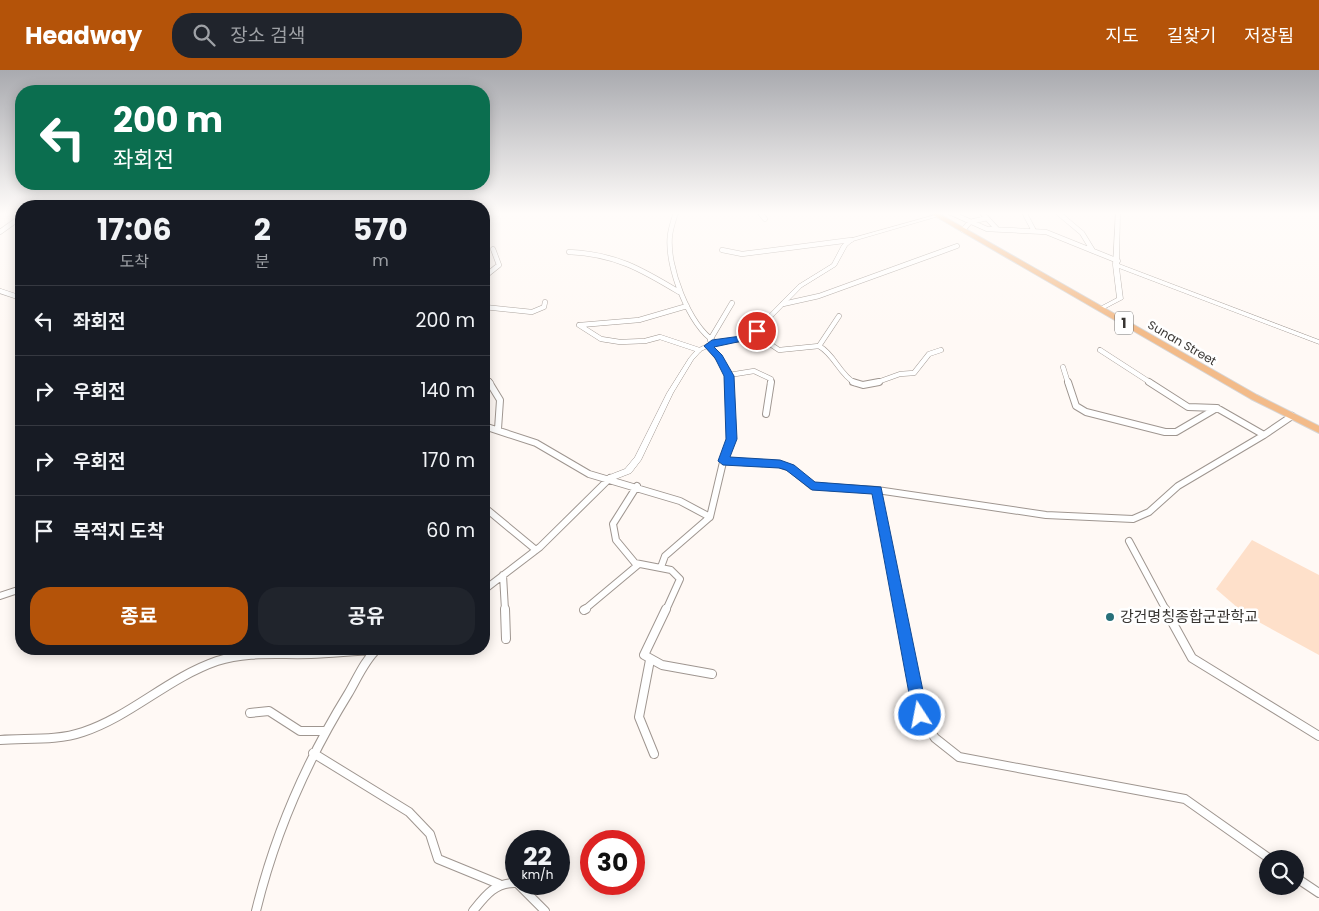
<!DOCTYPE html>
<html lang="ko">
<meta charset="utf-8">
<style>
:root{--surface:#171b24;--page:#20242c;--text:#f1f3f6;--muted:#9ea1a6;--line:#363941;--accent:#b45309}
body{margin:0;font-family:Poppins,"Noto Sans KR",sans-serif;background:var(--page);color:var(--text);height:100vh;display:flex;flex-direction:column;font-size:19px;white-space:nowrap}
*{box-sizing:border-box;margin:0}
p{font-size:16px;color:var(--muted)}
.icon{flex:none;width:28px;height:28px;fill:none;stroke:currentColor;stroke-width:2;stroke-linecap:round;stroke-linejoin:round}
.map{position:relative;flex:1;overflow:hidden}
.panel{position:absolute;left:15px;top:130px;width:475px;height:455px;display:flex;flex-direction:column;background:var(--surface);border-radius:20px;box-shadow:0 2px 12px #0003}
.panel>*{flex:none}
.top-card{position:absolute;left:15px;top:15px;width:475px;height:105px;border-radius:20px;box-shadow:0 2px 12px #0003;background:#0b6e4f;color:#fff;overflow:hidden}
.tools{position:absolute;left:1259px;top:780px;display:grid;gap:10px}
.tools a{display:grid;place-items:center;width:45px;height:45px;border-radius:50%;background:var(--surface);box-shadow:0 2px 12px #0003;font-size:25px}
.speed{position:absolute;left:505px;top:760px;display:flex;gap:10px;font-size:25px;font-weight:700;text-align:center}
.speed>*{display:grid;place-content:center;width:65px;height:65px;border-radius:50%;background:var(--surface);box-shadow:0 2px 12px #0003;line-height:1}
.speed small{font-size:12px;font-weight:400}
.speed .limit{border:8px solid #d22;background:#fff;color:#111}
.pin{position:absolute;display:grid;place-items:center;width:42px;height:42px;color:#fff;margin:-21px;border:2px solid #fff;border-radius:50%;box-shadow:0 1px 5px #0007}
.me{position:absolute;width:55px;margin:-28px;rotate:349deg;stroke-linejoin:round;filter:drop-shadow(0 0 4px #0008)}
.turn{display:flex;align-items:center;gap:18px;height:105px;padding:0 15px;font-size:22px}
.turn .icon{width:65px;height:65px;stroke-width:2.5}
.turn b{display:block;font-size:35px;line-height:42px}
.eta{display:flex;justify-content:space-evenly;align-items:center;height:85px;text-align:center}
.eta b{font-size:30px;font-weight:700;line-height:35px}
.primary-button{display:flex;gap:10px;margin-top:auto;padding:10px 15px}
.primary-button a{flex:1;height:58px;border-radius:20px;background:var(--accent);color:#fff;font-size:20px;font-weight:700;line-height:58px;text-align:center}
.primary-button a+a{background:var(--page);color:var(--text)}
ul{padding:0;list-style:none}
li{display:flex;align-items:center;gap:15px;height:70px;padding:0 15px;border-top:1px solid var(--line)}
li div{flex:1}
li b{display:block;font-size:19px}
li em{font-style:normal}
header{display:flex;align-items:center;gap:30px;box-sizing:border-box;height:70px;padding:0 25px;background:var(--accent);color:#fff}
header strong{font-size:24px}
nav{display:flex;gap:28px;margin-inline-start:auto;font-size:18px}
.search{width:350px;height:45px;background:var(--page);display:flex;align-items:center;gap:12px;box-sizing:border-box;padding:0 18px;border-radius:20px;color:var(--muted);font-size:19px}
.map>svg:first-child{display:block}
</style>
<header>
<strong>Headway</strong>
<div class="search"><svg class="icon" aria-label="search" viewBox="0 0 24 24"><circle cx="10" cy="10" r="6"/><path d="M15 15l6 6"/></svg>장소 검색</div>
<nav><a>지도</a><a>길찾기</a><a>저장됨</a></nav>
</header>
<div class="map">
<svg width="1319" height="841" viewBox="0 0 1319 841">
<rect width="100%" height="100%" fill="#fff9f5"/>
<path fill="#fee0ca" d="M1252,470L1319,505V585L1246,545L1216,519Z"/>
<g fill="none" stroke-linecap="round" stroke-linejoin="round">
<defs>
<path id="minor-far2" d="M676,142C674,149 671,157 670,165C666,196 689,255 715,272
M759,142L765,149
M949,142L987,159L1046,162L1118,191
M981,142L997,159
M1024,142L1034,161
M1057,142L1082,163L1093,181
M963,160L970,152L987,148
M0,162L21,147
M722,180L742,184L851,170
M569,182C615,184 641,199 679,222
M484,207L499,195L493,179
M0,221L21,228
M783,234L819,226L957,176
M484,237L532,242L544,237L545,232
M579,255L601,269L620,272L645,271L660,267L699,280
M580,255L639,250L687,236
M710,270L732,233
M737,270L767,272L779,280L819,276C835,285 839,304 855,313
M708,276L728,301L729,313
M819,276L839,246
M1100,280L1151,313
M1063,297L1068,313
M729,305L754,301L771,309L770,313
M484,306L491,313
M875,313L900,304L914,303L929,284L941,280"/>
<path id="minor-far1" d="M489,312L500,330L498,359
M853,312L863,315L879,312
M1068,312L1076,336L1086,342L1165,362H1176L1217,338L1264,365L1292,346
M1149,312L1188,337L1217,338
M766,344L771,312
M484,356L536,373L589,404L680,431L710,447
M723,391L779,394L790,398L812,416L877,420L900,540
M637,416L613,454L616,470L635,493L671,500L680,509L666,540
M877,420L1046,445L1133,449L1149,442L1178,416L1264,365
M484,437L536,480
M1129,471L1166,540
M661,497L665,486L710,447L724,388L731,369L728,312
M503,505L505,540
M484,520L540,477L610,408
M0,526L21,519
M584,540L639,494"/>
<path id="minor" d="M505,539L506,569
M666,539L644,585L662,595L712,604
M900,539L920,645L935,668L959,687L1185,729L1270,789
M1165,539L1192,588L1319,666
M584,540L586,539
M650,590L639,647L654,684
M250,643L269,641L300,661H324
M0,670C27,668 57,671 83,662C131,646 168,608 217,591C247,581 279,585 311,584C332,583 354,581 375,580
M313,683L409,742L430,764L438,789L499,814
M1295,807L1319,823
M518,814L545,841
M256,841C275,763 306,692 348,624C357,609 364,591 377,579
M473,841C485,826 495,812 516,813"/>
<path id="tertiary" d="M1116,142H1120L1119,194L1319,270V274L1119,198L1123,229L1102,240H1098V238L1117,228L1113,195Z
M935,145L939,146L853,171L847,176L836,196L802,217L755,265L737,272L716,274L701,281L693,290L673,323L641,390L631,403L613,410H607L606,408L607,406L625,399L635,387L667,323L689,288L697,279L713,271L736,268L751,263L798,215L832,194L842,175L849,169Z"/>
<path id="primary" d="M928,142H936L1257,325L1319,356V363L1251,329Z"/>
</defs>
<use href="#minor-far2" stroke="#9f9690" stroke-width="5.5"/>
<use href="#minor-far1" stroke="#9f9690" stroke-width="8"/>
<use href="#minor" stroke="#9f9690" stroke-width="10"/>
<use href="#tertiary" stroke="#9f9690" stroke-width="1"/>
<use href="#primary" stroke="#d7d6d6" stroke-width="2"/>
<use href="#minor-far2" stroke="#fff" stroke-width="4.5"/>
<use href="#minor-far1" stroke="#fff" stroke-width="6"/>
<use href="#minor" stroke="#fff" stroke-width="8"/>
<use href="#tertiary" fill="#fff" fill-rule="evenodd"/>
<use href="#primary" fill="#f3bb89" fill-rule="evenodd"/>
</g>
<linearGradient id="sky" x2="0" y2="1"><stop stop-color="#a9aaaf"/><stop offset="0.55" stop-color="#fffcfa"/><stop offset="1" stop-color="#fffcfa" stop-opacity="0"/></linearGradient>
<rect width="1319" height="260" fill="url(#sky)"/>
<path fill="#1a73e8" stroke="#114b97" d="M757,258L760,259V263L747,270L714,277L722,285L734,306L737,369L730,387L780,390L794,395L815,412L881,417L928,645L925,650L920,652L915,650L913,645L872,424L812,420L786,400L779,398L723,395L718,391L726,369L724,306L715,288L704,276L712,270L741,266Z"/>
<circle fill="#28707a" stroke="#fff" stroke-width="2" cx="1110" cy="547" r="5"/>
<g text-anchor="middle" stroke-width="5" stroke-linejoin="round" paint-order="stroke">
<g font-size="12" fill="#373431" stroke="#fff">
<text transform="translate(1182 273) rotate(30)" y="4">Sunan Street</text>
</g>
<rect fill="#fff" stroke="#73716f" stroke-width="1" x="1115" y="241.5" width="18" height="23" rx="4"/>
<g font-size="14" font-weight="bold" fill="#373431">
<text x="1124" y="258">1</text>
</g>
<g font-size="15" fill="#373431" stroke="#fff" text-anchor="start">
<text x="1120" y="552">강건명칭종합군관학교</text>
</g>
</g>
</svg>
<div class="tools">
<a><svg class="icon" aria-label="search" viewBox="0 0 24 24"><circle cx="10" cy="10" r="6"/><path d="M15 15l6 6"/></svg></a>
</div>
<div class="speed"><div>22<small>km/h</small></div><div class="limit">30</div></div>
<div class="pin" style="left:757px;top:261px;background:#d93025"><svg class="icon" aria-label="arrive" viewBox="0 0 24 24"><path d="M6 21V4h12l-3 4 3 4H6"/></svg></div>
<svg class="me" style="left:920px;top:645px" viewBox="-20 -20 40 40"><circle r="17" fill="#1a73e8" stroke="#fff" stroke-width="3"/><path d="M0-11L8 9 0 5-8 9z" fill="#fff"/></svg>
<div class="top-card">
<div class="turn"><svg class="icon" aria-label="left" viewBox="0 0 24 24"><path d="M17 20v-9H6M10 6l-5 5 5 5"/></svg><div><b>200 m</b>좌회전</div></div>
</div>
<section class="panel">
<div class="eta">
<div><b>17:06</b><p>도착</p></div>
<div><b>2</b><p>분</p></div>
<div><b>570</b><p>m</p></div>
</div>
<ul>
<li><svg class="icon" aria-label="left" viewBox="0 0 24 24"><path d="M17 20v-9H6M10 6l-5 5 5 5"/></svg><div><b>좌회전</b></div><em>200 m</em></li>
<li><svg class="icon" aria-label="right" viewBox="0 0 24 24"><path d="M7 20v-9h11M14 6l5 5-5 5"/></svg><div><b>우회전</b></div><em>140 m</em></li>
<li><svg class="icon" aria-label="right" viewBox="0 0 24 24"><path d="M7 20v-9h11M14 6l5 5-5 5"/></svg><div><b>우회전</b></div><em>170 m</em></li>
<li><svg class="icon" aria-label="arrive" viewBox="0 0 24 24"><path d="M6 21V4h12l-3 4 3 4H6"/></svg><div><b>목적지 도착</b></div><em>60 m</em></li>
</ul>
<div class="primary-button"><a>종료</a><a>공유</a></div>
</section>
</div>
